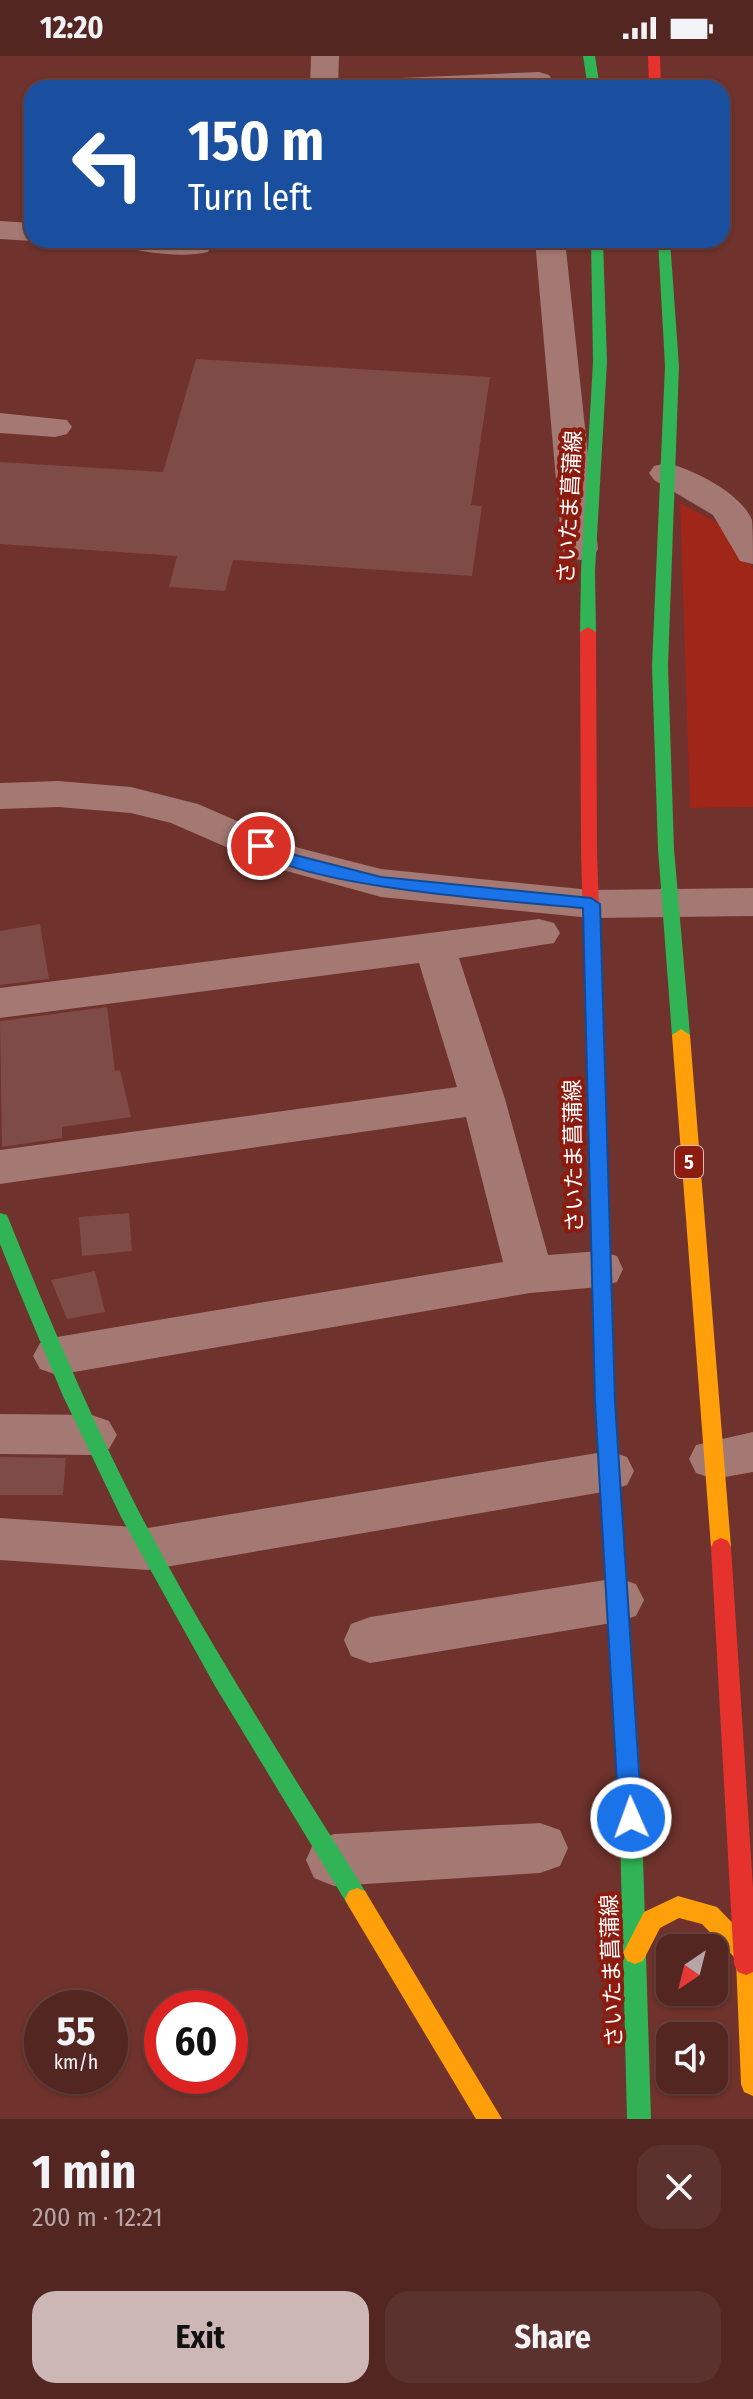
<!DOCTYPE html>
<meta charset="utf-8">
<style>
:root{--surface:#532621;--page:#5c322e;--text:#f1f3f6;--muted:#b5a5a5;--line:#69433f;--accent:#cdb7b5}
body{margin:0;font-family:"Fira Sans Condensed","Noto Sans JP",sans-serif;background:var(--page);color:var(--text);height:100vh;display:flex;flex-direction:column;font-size:30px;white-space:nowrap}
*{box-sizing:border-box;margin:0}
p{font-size:26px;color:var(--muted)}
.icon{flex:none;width:44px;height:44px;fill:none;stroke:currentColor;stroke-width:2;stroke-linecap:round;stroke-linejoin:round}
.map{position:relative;height:2063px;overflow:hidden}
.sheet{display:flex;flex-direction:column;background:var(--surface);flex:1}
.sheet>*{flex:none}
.top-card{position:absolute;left:24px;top:24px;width:706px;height:168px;border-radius:24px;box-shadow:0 2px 6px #0004,0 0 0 2px var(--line);background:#1a4fa0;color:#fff;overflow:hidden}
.needle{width:52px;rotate:215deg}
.tools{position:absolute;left:656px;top:1878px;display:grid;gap:16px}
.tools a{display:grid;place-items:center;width:72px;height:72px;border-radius:16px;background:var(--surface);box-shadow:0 2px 6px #0004,0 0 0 2px var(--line);font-size:40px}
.speed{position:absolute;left:24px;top:1934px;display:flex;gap:16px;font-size:40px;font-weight:700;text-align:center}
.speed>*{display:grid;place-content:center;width:104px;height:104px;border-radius:50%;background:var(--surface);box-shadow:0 2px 6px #0004,0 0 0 2px var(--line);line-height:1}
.speed small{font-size:20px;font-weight:400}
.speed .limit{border:12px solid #d22;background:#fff;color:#111}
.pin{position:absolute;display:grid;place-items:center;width:68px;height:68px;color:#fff;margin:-34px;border:4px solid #fff;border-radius:50%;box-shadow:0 2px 8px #0007}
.me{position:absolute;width:88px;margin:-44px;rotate:358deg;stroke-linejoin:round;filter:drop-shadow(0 0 6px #0008)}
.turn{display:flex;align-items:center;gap:28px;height:168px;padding:0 32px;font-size:36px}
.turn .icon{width:104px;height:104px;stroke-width:2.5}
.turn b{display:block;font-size:56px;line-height:68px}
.round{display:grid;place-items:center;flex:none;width:84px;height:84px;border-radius:24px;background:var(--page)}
.headline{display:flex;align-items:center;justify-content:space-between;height:136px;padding:0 32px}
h1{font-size:48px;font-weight:700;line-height:60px}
.cta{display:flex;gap:16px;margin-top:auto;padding:16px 32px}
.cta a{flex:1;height:92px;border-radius:24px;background:var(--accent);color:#111;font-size:32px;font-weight:700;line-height:92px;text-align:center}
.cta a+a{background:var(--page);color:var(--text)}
.status{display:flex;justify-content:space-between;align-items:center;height:56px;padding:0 40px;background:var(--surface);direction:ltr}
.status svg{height:22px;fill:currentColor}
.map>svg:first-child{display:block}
</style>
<div class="status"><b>12:20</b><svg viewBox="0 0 49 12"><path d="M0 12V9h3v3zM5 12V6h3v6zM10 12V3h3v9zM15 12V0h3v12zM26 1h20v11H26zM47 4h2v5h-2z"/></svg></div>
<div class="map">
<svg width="753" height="2063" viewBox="0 0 753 2063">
<rect width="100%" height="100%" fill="#6f322c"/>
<path fill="#9f2619" d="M680,447L724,470L753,513V751L690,752Z"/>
<path fill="#7e4b47" d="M196,303L490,321L471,449L482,450L472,520L233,504L225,535L169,531L177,500L0,488V406L163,416Z
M40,868L49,923L0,929V875Z
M107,951L115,1015L120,1014L131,1061L62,1071V1082L2,1091L0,965Z
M129,1157L132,1195L82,1200L79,1161Z
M95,1215L105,1256L67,1263L51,1224Z
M0,1401L66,1402L63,1439H0Z"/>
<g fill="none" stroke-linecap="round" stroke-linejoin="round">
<path fill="#a47873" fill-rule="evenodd" d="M311,0H339L338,32H310Z
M539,16L549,19L553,25L549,31L364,32L368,26L378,23Z
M0,165L32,167V184H37L32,185L0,183Z
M119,184H209L212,189L208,196C183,202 148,197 123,191Z
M535,184H565L598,493L593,501L580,504L567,501L562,493Z
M0,357L67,364L72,371L67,378L55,381L0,377Z
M666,407C693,413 741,437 752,464C753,476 753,495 753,508L740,505L713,459L654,424L649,417L654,410Z
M58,725L131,731L198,748L299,792L381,813L591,834L753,832V860L591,862L381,841L272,811L171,767L131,757L58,751L0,753V727Z
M539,863L554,867L560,877L554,887L459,902L505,1043L548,1199L600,1195L617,1200L623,1213L617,1226L600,1231L530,1237L57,1319L40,1313L33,1300L40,1287L57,1281L503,1206L466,1061L0,1128V1094L457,1031L419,907L0,962V932Z
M0,1358L92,1359L109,1365L117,1379L109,1393L92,1399L0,1398Z
M753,1376V1416L714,1423L696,1417L689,1403L696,1389Z
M609,1395L627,1401L634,1415L627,1429L609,1435L148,1514L0,1504V1462L148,1472Z
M618,1522L636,1528L644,1544L636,1560L618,1566L370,1607L351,1600L344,1584L351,1568L370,1561Z
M540,1767L560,1774L568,1792L560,1810L540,1817L334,1830L314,1822L306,1804L314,1786L334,1778Z"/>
<path fill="#30b455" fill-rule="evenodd" d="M583,0H595L600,32H588Z
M591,184H603L607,306L595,515L596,576L588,581L580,576L581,515L593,306Z
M658,184H670L679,310L668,610L674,793L690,979L681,985L672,979L658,793L652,610L665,310Z
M0,1157L7,1159L9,1164C48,1260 88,1356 135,1448C204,1581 286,1708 365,1835L369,1843L365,1851L357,1854L349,1851L215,1630L121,1461L63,1340L14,1223L0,1188Z
M614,1475L621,1478L624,1484L641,1735L651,2063H627L619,1735L604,1484L607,1478Z"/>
<path fill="#ff9f0a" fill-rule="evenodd" d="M681,973L690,979L731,1491L728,1497L721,1500L714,1497L711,1491L672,979Z
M598,1082L604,1084L607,1089L615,1346L624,1484L621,1490L614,1493L607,1490L604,1484L595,1346L589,1089L592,1084Z
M357,1832L365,1835L502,2063H476L349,1851L345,1843L349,1835Z
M678,1840L717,1851L753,1888V2040L744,2036L741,2028L736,1903L702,1868L679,1862L660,1872L643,1905L635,1908L627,1905L623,1897L644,1856Z"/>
<path fill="#e5322d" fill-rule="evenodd" d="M648,0H660L661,32H649Z
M588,571L596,576L597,795L607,1089L604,1094H592L589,1089L581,795L580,576Z
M721,1482L728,1485L731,1491L753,1832V1916L746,1919L738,1916L734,1908L711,1491L714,1485Z"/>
</g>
<path fill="#1a73e8" stroke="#114b97" stroke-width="2" d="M261,785L291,798L381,821L591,842L600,848L615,1346L642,1762L639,1769L631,1772L623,1769L619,1762L595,1346L583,852C522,846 288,831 253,790Z"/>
<g text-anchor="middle" stroke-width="8" stroke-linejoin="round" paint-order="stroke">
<rect fill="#8c1c0f" stroke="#dcbbb7" stroke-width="2" x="675" y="1090" width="28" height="32" rx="6"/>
<g font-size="20" font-weight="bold" fill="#fff">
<text x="689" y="1113">5</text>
</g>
<g font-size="22" fill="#fff" stroke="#8c1c0f">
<text transform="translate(569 451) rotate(-87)" y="8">さいたま菖蒲線</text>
<text transform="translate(573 1100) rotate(-91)" y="8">さいたま菖蒲線</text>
<text transform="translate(611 1915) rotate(-92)" y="8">さいたま菖蒲線</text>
</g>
</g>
</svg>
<div class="tools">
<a><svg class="needle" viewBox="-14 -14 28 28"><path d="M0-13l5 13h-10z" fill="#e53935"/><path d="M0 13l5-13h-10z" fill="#b5a5a5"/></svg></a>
<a><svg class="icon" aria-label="sound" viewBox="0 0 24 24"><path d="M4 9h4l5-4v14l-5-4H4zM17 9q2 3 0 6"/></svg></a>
</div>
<div class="speed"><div>55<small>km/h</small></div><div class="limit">60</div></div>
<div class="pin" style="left:261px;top:790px;background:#d93025"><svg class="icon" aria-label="arrive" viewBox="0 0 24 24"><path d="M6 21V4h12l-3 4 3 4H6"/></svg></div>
<svg class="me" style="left:631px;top:1762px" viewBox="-20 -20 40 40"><circle r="17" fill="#1a73e8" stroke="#fff" stroke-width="3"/><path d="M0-11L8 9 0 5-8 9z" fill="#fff"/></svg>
<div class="top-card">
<div class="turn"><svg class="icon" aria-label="left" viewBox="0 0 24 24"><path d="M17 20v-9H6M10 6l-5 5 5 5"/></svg><div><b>150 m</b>Turn left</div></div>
</div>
</div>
<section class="sheet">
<div class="headline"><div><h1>1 min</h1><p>200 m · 12:21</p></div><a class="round"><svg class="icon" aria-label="close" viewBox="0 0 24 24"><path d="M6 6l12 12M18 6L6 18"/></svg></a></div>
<div class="cta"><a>Exit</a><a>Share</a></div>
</section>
